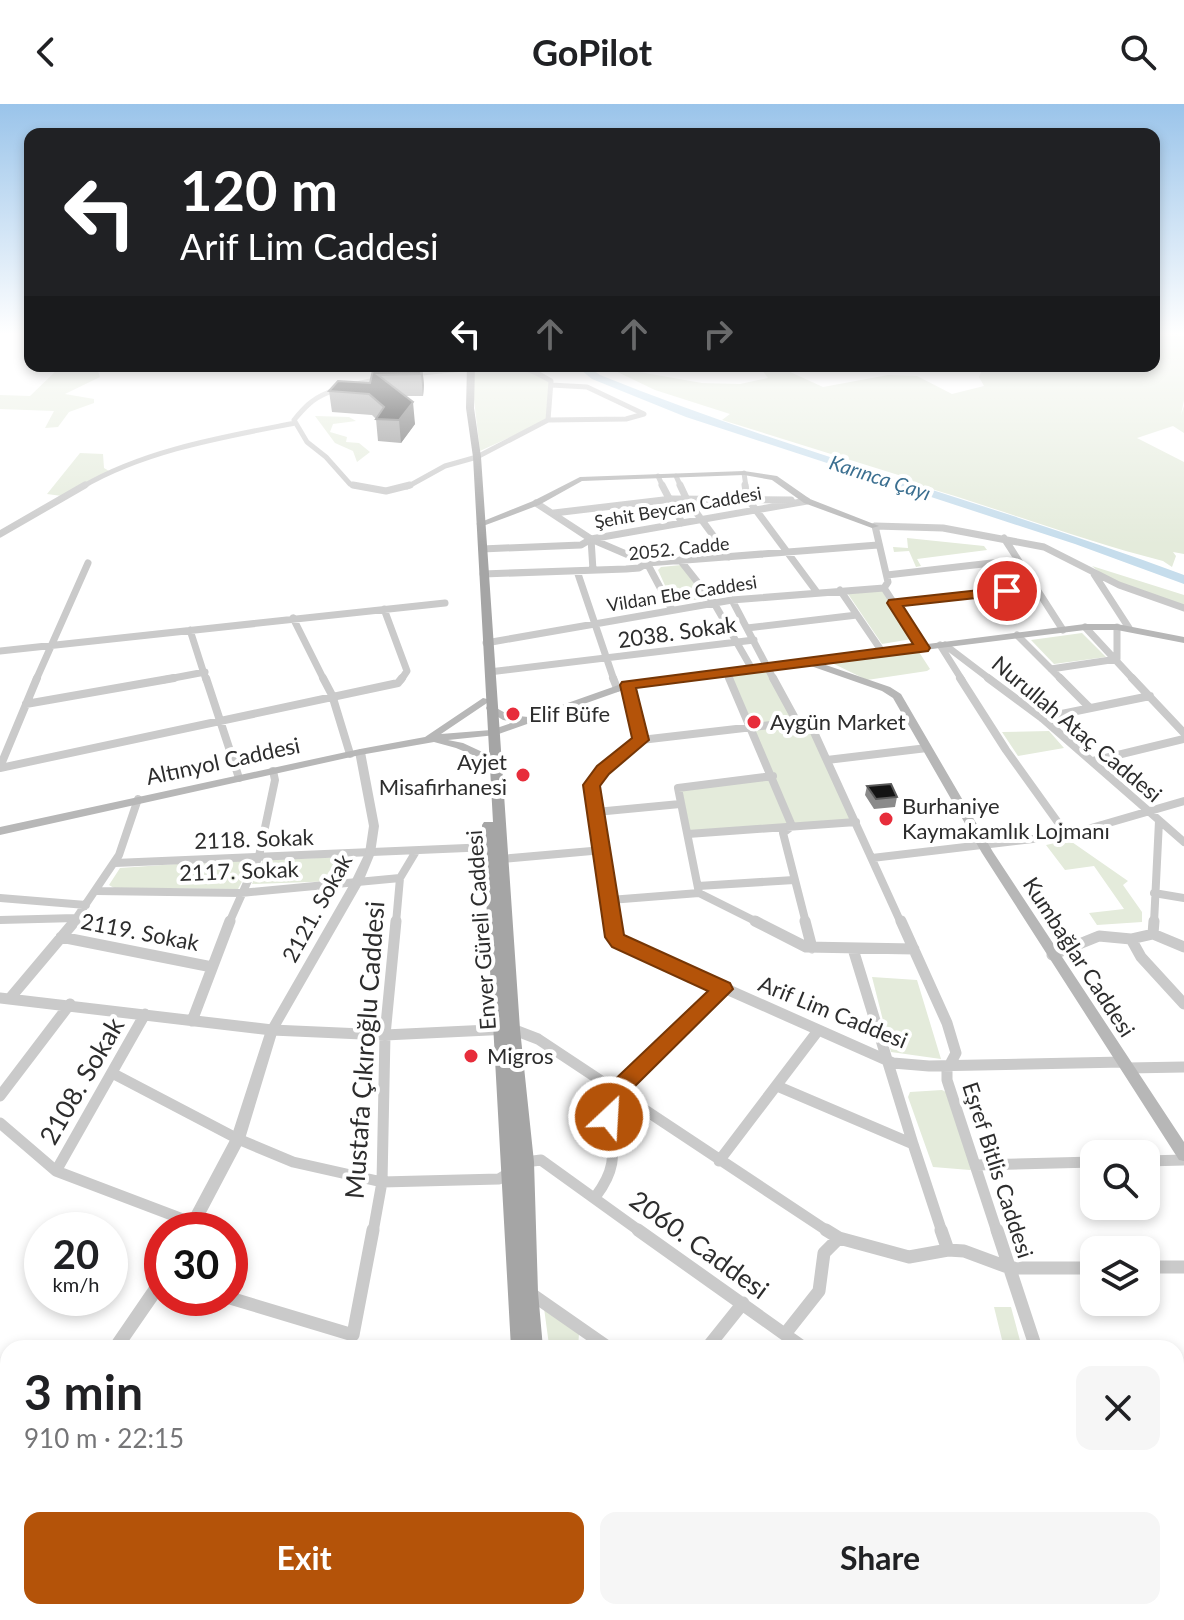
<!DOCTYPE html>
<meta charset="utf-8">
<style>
:root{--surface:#fff;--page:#f6f6f6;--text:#202124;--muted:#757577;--accent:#b45309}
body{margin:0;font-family:Lato,sans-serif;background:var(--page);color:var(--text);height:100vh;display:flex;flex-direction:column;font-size:30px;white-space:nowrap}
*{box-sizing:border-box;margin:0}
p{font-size:26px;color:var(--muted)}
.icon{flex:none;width:44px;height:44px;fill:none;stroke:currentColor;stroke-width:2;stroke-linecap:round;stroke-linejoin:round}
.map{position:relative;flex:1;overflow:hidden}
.panel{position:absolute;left:0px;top:1236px;width:1184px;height:280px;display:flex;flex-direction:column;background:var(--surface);border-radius:24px 24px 0 0;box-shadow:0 4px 12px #0003}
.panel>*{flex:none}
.guide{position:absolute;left:24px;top:24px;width:1136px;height:244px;border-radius:16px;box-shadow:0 4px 12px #0003;background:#202124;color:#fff;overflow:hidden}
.controls{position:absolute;left:1080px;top:1036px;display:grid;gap:16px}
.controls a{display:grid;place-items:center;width:80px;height:80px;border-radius:16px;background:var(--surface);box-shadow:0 4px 12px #0003;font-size:40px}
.speed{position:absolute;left:24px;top:1108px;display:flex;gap:16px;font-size:40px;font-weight:700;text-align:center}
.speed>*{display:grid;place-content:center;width:104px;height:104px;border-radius:50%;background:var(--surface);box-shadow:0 4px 12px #0003;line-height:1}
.speed small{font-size:20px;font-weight:400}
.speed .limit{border:12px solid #d22;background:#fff;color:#111}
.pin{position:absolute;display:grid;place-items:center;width:68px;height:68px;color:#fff;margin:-34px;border:4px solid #fff;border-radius:50%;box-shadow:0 2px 8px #0007}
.me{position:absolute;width:88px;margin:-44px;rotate:25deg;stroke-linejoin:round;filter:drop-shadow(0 0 6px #0008)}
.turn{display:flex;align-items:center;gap:28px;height:168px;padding:0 24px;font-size:36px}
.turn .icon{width:104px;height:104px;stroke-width:2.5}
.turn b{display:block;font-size:56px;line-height:68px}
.lanes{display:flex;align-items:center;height:76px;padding:0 24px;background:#0003;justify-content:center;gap:40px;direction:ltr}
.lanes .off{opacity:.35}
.round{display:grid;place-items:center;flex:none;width:84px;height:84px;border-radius:16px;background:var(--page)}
.headline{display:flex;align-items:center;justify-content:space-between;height:136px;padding:0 24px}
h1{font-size:48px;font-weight:700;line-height:60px}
.action{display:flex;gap:16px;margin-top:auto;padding:16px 24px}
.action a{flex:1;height:92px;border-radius:16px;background:var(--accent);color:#fff;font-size:32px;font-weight:700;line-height:92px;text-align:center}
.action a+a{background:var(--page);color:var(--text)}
header{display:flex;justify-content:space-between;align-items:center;height:104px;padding:0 24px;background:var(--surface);font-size:36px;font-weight:700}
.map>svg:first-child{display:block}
</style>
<header><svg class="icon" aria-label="back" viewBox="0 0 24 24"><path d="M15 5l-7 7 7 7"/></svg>GoPilot<svg class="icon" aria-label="search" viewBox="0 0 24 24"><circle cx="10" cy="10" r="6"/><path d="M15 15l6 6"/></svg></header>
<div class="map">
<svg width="1184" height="1516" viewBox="0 0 1184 1516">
<rect width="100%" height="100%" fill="#fff"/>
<path fill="#e4ebdb" d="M1160,229H1184V296L1181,311L1184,302V329L1173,322L1137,334L1184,358V450L1173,448L1176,452L1172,463L1163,457C1079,436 998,404 915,380L908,374L722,316L730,310L655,286L605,262L702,279L740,280L768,274L759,262H777L823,283L888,271L917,272L952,290L984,282L979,273L984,262H1154V232Z
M65,262H96L100,273L65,290L94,295V299L69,308L58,323L45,324L54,307L0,305V291L30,292L59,264Z
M503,262H526L551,277L548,316L480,347L473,287L475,267Z
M315,312L349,313L356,317L333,320L330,328L347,333L346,338L359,339L370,348L357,358L353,347L335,339Z
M80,349L103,350L104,364L109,367L62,392L47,390Z
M907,434L984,442L987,446L917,455L921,462L916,463L909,447L894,448L893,443L908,444Z
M681,461L707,494L673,499L658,466L661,463Z
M1092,462L1184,491V503L1111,478Z
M882,486L912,535L882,540L848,490Z
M1082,529L1106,553L1054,560L1031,536Z
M919,548L930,565L927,567L867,576L832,559Z
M768,563L797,618L813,626L856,718L688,730L678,684L773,672L751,623L760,621L756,613L747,614L727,568Z
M1049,627L1064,644L1018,652L1002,628Z
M1069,736L1128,777L1123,781L1142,808V818L1097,821L1089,809L1124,805L1094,762L1065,766L1046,741Z
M347,753L341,775L337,777L252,780L263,756Z
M248,755L253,757L238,785L114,784L109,781L120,764Z
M872,873L917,876L941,955L891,948Z
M942,986L946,988L972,1065L970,1066L933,1063L908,993L910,988Z
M994,1203H1011L1022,1244H1004Z
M544,1204L579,1230L578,1243L549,1241Z"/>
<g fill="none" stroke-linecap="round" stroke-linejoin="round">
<path fill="#c6ddec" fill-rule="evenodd" d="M576,262H587L600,271C791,348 991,399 1184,471V480L1075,440L686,313L592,275Z"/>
<path stroke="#cacaca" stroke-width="5" d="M548,316L626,315L644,310L587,283L551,281
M744,369L746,383
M658,372L663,383
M676,372L681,383
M82,383C145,346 224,333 295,319
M363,383L350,380L326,353L307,338L294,316C304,304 312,295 327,289C361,273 492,258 529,266C536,268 544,273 551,277L548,316L477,353L445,362L407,383"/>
<path stroke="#cacaca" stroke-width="7" d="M353,381L386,387L410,381
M662,381L682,419
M680,381L687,396L729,453
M745,381L747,394L816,487
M536,399L591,435L647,459L672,506
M554,409L672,395L791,396
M0,430L85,381
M1004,434L1063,526
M591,435L593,466
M482,445L581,441L591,435L807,397
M680,456L714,499L752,565
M577,467L614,576
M483,470L626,465L639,464L647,459L878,441
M1094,470L1129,524
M887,471L1018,456
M840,486L883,549
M732,496L774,576
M894,499L1036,484
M384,505L407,567L401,576
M293,514L324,576
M1085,523L1134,576
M747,524L857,511
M190,526L206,576
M1017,531L1062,576
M486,539L732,496L884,484
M940,541L962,576
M945,541L991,576
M923,544L884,484L888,478L875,422L943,424L1044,443L1119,481L1184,504
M0,547L445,499
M1051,565L1117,555V523
M489,568L754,536
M727,568L730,576
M36,576L88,459
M163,576L205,568"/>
<path stroke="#cacaca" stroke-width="8" d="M206,574L239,674
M323,574L332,591L350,650
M613,574L617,584
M729,574L792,722
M773,574L797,618L813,626L901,819
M960,574L1006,646L1067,731
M988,574L1042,614L1184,738
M1060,574L1090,604
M1132,574L1184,629
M627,581L641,636
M26,600L174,574
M1042,614L1150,592
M827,656L927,644
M1093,657L1184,635
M0,663L37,574
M0,664L398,579L402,574
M596,708L680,700
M792,722L783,729L806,819
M688,730L856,718
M872,754L1067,731L1184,697
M501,755L603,746
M115,759L490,743
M698,782L794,776
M97,787L241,789L400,774L415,749
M699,789L759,819
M1154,789L1184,794
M0,794L86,801
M610,796L699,789L678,684L773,672
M0,816L76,814
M73,819L119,751L138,695
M229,819L259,752L275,676L273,667
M396,819L400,774
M613,819L591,681L595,673L641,636L797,618
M1154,819L1159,717"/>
<path stroke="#cacaca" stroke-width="11" d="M613,817L616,836L893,959L929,962L1123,958
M755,817L806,843L914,845
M805,817L812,844
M901,817L947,919L956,949L947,966V976L997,1128
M1154,817L1153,830L1131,835L1141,853L1184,900
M1153,830L1184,843
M61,833L212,863
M853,845L913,1040
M1052,851L1099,832L1131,835
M11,893L75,817
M0,894L272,926L385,931L512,925L538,935L829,1128
M192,917L230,817
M1128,964L1184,963
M112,969L238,1035L293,1058L382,1078L499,1075L509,1069
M777,982L913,1040L942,1128
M0,992L70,900
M0,1019L56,1067L193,1119
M719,1057L817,928
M1146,1057L1184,1056
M525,1058L541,1056L641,1128
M976,1061L1094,1058
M56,1067L145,910
M596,1092C626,1052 605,1037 611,994L723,885
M373,1128L382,1078L385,931L396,817"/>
<path stroke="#cacaca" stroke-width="13" d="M638,1126L804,1244
M826,1126L839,1134L909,1153L948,1146L964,1147L1010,1164H1094
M941,1126L948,1146
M997,1126L1036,1244
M1146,1163H1184
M530,1189L609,1244
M230,1194L353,1231L373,1126
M785,1230L819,1187L824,1149L839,1134
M707,1244L743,1199
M1176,1294H1184
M1176,1393L1184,1394
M477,1516L481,1508
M790,1516L795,1508
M948,1516L950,1508
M1093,1516L1094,1508"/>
<path fill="#cacaca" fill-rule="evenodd" d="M360,645L365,648L379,722L375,749L363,778L278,926L245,1035L197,1126H182L231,1034L266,926L351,778L365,749L369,722L355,648Z
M162,1169V1189L124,1244H107L157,1171Z
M8,1365V1387L0,1392V1370Z
M57,1508H129L133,1509L135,1516H51L53,1509Z"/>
<path fill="#b7b7b7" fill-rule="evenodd" d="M744,367L777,372L810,395L879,422L872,424L804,399L772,376L744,371L582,377L539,401L483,422L476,420L533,397L580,373Z
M1085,520H1117L1184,533V539L1117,526H1085L820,559L890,583L901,590L993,748L1184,1038V1057L1179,1056L982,749L893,594L882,587L808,561L629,584L496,631L448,636L463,639L491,652L492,654L491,656L487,657L456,644L434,638L360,651L0,731V723L360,645L425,633L483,594L487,595L488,597L487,599L441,630L491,626L514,618L503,616L487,606L486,604L487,602L491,601L509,611L528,613L627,578Z"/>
<path fill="#a5a5a5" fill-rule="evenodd" d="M467,262H475L474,304L481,353L520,925L534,1058L538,1188L543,1244H511L482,721L484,718H493L473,353L466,304Z
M657,1508H687L691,1516H661Z
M699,1508H729L733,1516H703Z"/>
</g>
<path fill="#8a8a8a" d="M374,262H422L424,281L423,292H405L415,320L401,339L378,337L376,315L372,311L332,308L329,287L370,279Z
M867,682L897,693L895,703L874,705L865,691Z"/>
<path fill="#5a5a5a" d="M422,262L424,281L423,292L421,270Z
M413,298L415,320L401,339L399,316Z"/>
<path fill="#141414" stroke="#5a5a5a" stroke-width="2" d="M374,262H422L421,270L378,271L413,298L399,316L376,315L384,303L369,290L329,287L338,277L370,279Z
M891,680L897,693L876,695L867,682Z
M871,1508H925L923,1516H868Z"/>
<linearGradient id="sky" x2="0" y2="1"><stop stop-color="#9ac4ea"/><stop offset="0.52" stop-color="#fff"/><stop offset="1" stop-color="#fff" stop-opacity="0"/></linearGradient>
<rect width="1184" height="441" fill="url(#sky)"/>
<path fill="#b45309" stroke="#753606" stroke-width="2" d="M1007,483L1012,484V490L903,502L930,544L928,547L636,584L649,636L609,670L600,682L624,831L730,879L733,885L625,992L617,1020L609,1023L601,1020L597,1013L608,982L708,887L612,843L605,833L583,681L597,662L632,634L620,581L622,578L913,540L887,499L889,496Z"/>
<g fill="#e72d3b" stroke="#fff" stroke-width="3">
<circle cx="513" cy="610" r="8"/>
<circle cx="754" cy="618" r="8"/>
<circle cx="523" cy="671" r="8"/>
<circle cx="886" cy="715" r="8"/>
<circle cx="471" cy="952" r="8"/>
</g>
<g text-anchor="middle" stroke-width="8" stroke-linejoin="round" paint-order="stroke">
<g font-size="18" fill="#2d2d2d" stroke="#fff">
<text transform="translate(678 404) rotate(-10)" y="6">Şehit Beycan Caddesi</text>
<text transform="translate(679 445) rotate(-6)" y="6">2052. Cadde</text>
<text transform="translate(682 490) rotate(-9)" y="6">Vildan Ebe Caddesi</text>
</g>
<g font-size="20" font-style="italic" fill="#3b6f90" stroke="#fff">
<text transform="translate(880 374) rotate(18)" y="7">Karınca Çayı</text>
</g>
<g font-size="22" fill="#2d2d2d" stroke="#fff">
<text transform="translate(677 528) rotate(-8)" y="8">2038. Sokak</text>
<text transform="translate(1077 625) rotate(40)" y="8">Nurullah Ataç Caddesi</text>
<text transform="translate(223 657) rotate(-12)" y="8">Altınyol Caddesi</text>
<text transform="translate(254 735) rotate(-2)" y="8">2118. Sokak</text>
<text transform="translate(239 767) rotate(-2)" y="8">2117. Sokak</text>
<text transform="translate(317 804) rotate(-61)" y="8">2121. Sokak</text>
<text transform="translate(481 826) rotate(-94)" y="8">Enver Güreli Caddesi</text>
<text transform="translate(140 828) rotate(11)" y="8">2119. Sokak</text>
<text transform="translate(1079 853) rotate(57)" y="8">Kumbağlar Caddesi</text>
<text transform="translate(833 908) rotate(22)" y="8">Arif Lim Caddesi</text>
<text transform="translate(998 1066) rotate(72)" y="8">Eşref Bitlis Caddesi</text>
</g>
<g font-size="22" fill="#2d2d2d" stroke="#fff" text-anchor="start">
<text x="529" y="618">Elif Büfe</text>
<text x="770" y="626">Aygün Market</text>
<text x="507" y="666" text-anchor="end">Ayjet<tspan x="507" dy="25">Misafirhanesi</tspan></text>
<text x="902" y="710">Burhaniye<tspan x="902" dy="25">Kaymakamlık Lojmanı</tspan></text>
<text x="487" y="960">Migros</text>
</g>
<g font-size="26" fill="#2d2d2d" stroke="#fff">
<text transform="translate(365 946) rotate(-86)" y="9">Mustafa Çıkıroğlu Caddesi</text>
<text transform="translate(82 977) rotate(-60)" y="9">2108. Sokak</text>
<text transform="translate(699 1141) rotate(36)" y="9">2060. Caddesi</text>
</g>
</g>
</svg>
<div class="controls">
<a><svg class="icon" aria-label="search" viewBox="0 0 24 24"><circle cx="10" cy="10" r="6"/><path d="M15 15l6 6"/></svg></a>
<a><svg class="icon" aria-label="layers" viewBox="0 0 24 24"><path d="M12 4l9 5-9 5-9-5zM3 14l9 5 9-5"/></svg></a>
</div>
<div class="speed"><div>20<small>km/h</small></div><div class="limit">30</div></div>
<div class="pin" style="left:1007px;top:487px;background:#d93025"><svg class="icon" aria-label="arrive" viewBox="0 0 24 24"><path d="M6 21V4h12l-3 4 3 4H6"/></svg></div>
<svg class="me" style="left:609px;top:1013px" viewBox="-20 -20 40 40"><circle r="17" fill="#b45309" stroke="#fff" stroke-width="3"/><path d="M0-11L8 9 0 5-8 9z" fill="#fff"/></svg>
<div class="guide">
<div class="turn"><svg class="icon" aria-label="left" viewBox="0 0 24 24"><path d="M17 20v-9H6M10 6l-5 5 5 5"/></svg><div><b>120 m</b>Arif Lim Caddesi</div></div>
<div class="lanes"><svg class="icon" aria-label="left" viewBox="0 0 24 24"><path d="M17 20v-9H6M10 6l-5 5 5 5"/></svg><svg class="icon off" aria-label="ahead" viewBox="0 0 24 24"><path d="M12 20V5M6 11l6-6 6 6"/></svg><svg class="icon off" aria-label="ahead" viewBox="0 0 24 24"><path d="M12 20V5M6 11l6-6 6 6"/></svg><svg class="icon off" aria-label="right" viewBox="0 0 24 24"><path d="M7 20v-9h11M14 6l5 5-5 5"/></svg></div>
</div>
<section class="panel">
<div class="headline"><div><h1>3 min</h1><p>910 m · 22:15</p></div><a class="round"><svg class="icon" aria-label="close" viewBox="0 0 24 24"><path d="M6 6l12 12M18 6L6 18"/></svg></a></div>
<div class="action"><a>Exit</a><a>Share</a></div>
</section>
</div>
